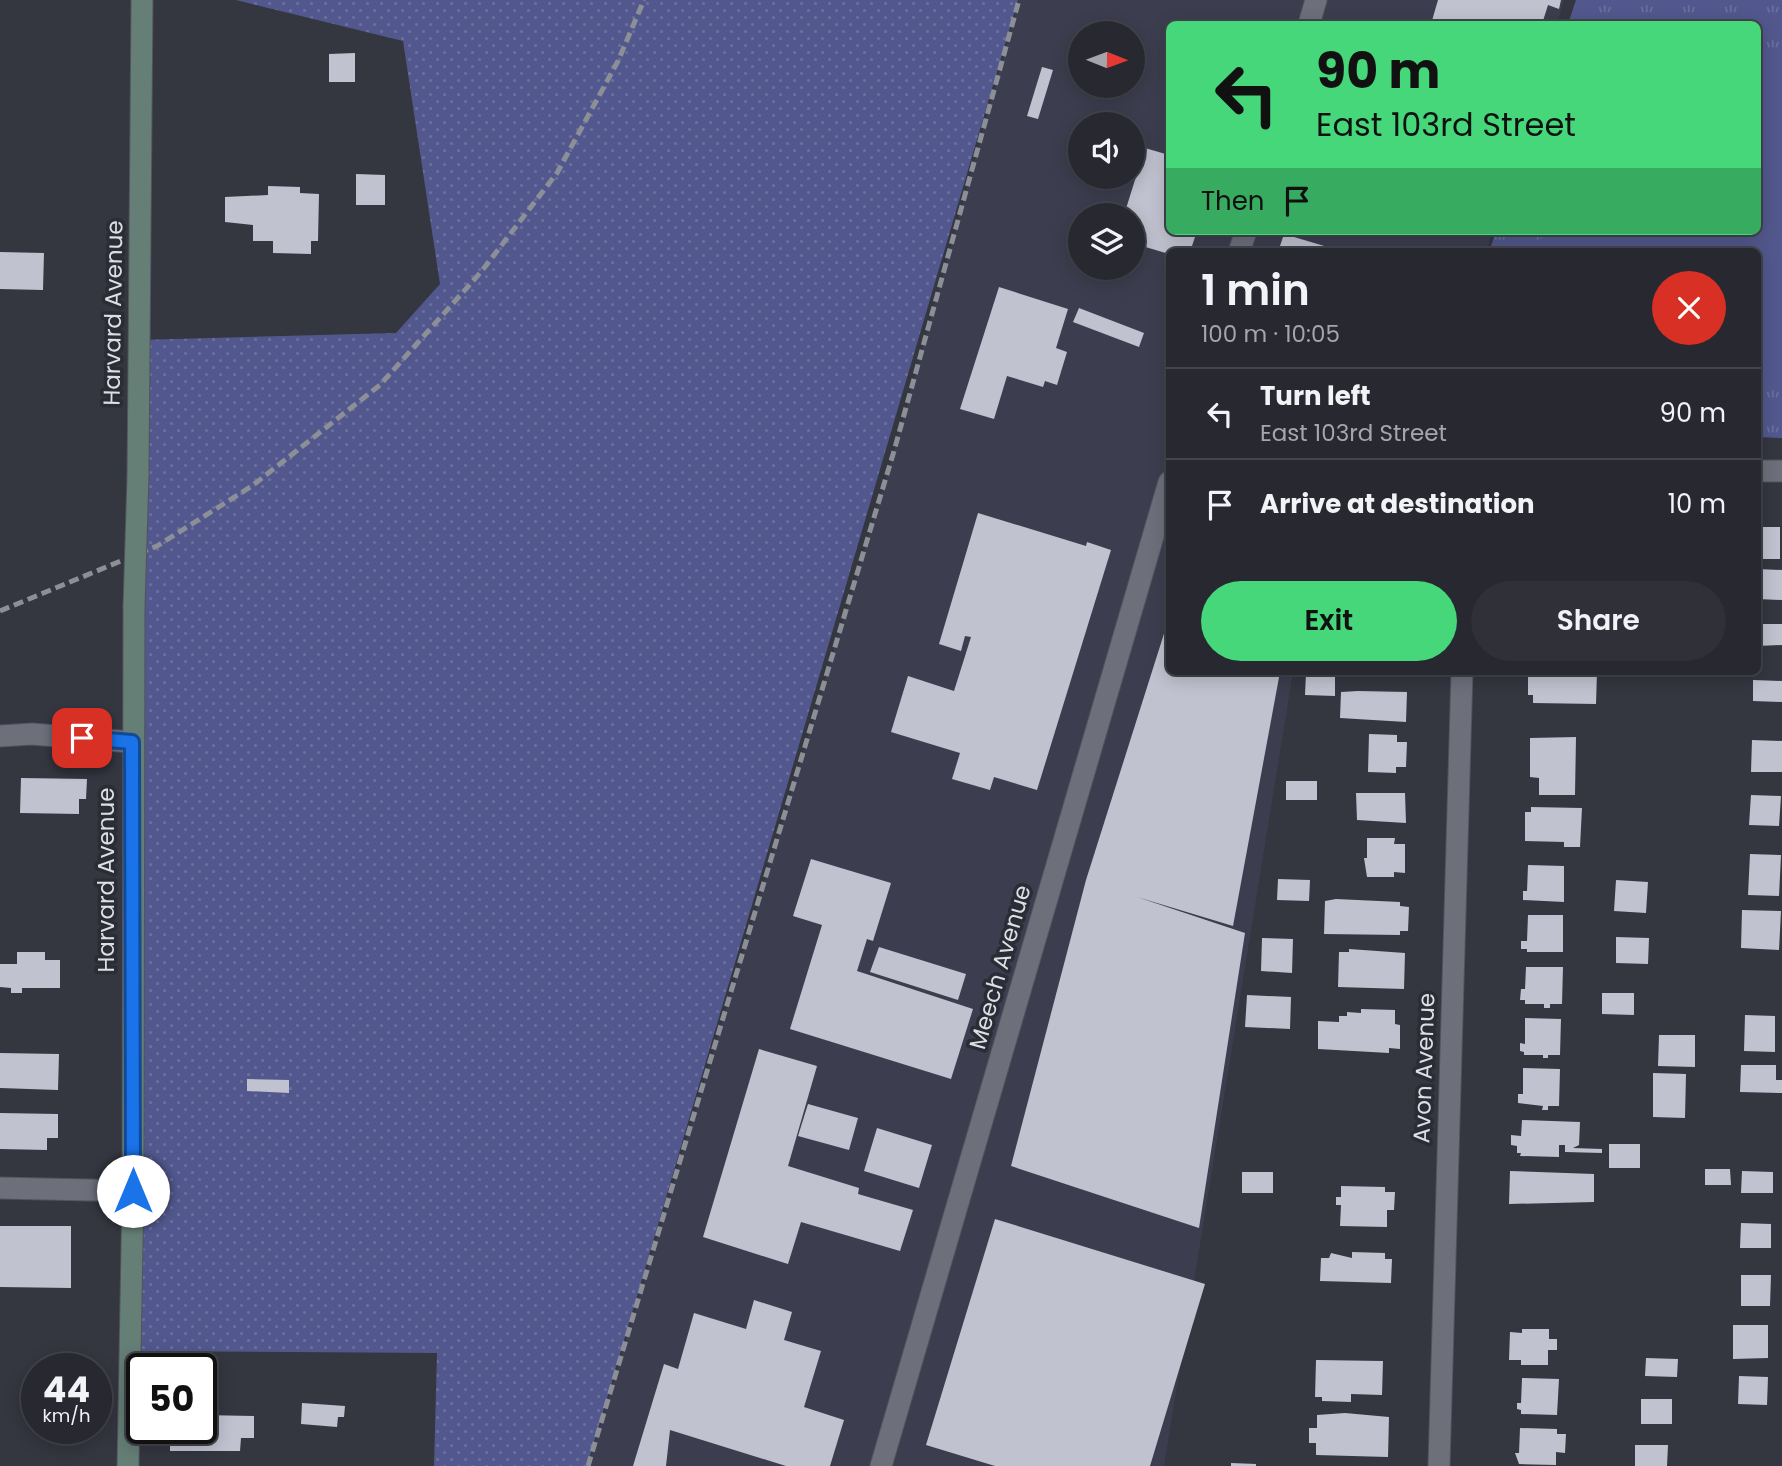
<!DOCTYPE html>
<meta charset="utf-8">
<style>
:root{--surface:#272830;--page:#2f3038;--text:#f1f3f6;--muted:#a4a6ab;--line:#43444c;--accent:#45d77a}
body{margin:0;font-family:Poppins,sans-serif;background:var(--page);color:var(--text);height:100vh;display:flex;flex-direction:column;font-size:26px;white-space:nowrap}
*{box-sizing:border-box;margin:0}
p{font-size:23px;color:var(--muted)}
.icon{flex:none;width:38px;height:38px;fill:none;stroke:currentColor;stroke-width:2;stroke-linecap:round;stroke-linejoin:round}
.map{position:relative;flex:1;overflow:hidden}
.side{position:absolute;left:1166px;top:248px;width:595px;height:427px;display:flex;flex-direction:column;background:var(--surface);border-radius:10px;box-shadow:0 4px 18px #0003,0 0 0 2px var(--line)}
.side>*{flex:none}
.top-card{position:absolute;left:1166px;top:21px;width:595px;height:214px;border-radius:10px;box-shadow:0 4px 18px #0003,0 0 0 2px var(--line);background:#45d77a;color:#111;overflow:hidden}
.needle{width:46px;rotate:91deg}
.tools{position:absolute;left:1068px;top:21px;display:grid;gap:14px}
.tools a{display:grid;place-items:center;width:77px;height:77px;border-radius:50%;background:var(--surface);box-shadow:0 4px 18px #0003,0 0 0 2px var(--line);font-size:35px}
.speed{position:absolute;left:21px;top:1353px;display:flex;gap:14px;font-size:35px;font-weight:700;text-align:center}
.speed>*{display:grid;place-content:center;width:91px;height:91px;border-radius:50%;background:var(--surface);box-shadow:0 4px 18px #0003,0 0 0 2px var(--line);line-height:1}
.speed small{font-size:18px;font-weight:400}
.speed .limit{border:4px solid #111;border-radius:10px;background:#fff;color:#111}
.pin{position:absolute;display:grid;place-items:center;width:60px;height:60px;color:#fff;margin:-30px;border-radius:14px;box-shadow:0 4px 10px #0006}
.me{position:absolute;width:77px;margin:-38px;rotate:0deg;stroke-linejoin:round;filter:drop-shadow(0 0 5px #0008)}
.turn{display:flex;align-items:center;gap:24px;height:147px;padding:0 35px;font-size:32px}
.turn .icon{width:91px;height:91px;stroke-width:2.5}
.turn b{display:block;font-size:49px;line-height:60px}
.then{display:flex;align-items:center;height:66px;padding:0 35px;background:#0003;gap:14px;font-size:26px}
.round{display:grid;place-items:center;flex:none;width:74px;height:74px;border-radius:37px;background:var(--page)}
.overview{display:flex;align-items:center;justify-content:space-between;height:119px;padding:0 35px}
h1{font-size:42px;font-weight:600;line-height:52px}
.primary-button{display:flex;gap:14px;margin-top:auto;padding:14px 35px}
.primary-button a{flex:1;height:80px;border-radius:42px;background:var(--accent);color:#111;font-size:28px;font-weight:600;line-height:80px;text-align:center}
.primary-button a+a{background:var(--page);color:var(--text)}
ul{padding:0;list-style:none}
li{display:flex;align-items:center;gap:21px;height:91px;padding:0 35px;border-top:2px solid var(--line)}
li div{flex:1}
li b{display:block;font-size:26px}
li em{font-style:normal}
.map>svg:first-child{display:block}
</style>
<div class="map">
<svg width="1782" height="1466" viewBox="0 0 1782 1466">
<defs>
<pattern id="grass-dots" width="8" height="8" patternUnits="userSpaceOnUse" patternTransform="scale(1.75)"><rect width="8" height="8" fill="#52588d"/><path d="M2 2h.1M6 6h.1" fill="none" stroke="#6a709d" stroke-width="1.8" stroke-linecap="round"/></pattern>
<pattern id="park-tufts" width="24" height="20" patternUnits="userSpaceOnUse" patternTransform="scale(1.75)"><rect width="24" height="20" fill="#52588d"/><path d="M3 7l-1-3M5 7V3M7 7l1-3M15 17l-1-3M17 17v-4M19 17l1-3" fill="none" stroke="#6a709d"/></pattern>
</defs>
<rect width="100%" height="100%" fill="#343640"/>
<path fill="#3c3e4f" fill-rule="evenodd" d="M1019,0H1564L1557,24H1169V231H1493L1486,252H1169V672H1293L1164,1466H588L894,451ZM1080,33H1132V86H1080ZM1080,124H1132V177H1080ZM1080,215H1132V268H1080Z"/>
<path fill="url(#grass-dots)" d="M236,0H1018L587,1466H434L437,1353L130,1351L139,340L396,333L440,284L403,41Z"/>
<path fill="url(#park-tufts)" d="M1576,0H1782V438L1757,437V252H1489L1496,231H1757V24H1568Z"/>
<path fill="#52588d" d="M1757,48H1766L1782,64V384L1757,383V252H1538L1544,231H1757Z"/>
<path fill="#c0c2cf" d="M1438,0H1561L1559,9L1548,5L1542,24H1431Z
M355,53V82H329V54Z
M1042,67L1053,70L1038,119L1027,116Z
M1145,148L1169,155V231H1197L1190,252L1169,254L1132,243V215H1124Z
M356,174L385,175V205H356Z
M268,186L300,187V193L319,194L318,241H311V254L273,253V241H253V225L225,222V197L268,195Z
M1284,234L1341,251L1340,252H1278Z
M0,252L44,253L43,290L0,289Z
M999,287L1068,309L1056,348L1067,352L1057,385L1045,381L1043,387L1007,376L994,419L960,409Z
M1079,308L1144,333L1139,347L1073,322Z
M978,513L1086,546L1087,542L1111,550L1037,790L994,777L990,790L952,779L960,753L891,732L908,676L954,691L971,637L965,636L961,651L939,644Z
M1757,527H1780V559H1757Z
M1757,569L1782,570V600L1757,599Z
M1168,621L1169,672H1280L1233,926L1137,897L1245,933L1199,1228L1011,1166L1086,880Z
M1757,624H1782V645L1757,646Z
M1533,672H1597L1596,704L1533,703V695H1528V674Z
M1306,673H1335V696L1305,695Z
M1753,680L1782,681V702L1753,701Z
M1358,691L1407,692L1406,722L1340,718L1341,692Z
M1369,734L1397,735V742H1407L1406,767H1396V773L1368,772Z
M1576,737L1575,795H1539V778L1530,777V738Z
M1752,740L1782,741V772H1751Z
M21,778L87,779L86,799H79V814L20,813Z
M1286,781H1317V800H1286Z
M1356,793H1405L1406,823L1357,820Z
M1751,795L1781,796L1779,826L1749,825Z
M1531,807L1582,808L1580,847H1564V842L1525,841V812H1531Z
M1367,838H1395L1394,844H1405V873L1394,872V877H1367L1364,858H1367Z
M1750,854L1781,855L1779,896L1748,895Z
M811,859L891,883L873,941L867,939L857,971L973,1009L951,1079L790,1029L822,925L793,916Z
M1528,865L1564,866V902L1523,900V891H1527Z
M1278,879L1310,880L1309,901L1277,900Z
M1616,880L1648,882L1646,913L1614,911Z
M1336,899L1400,902V906L1409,907L1408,931H1400V935L1324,934L1325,901Z
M1742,910L1781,911L1779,950L1741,948Z
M1528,915H1563V952H1527V949H1521V941H1527Z
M1616,937L1649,938L1648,964L1616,963Z
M1262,938L1293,939L1292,973L1261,971Z
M879,947L966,974L958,1000L870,972Z
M1349,949L1405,953L1404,989L1338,987L1339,952H1349Z
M17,952H45V960H60V988H22V993H11V988L0,987V964H17Z
M1526,967H1563L1562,1004H1550V1008H1544V1004H1525V1000H1520L1521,989H1525Z
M1602,993H1634V1015L1602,1014Z
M1247,995L1291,997L1290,1029L1245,1027Z
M1361,1009L1395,1010V1024L1400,1025V1049L1389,1048V1053L1318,1049V1021L1339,1022V1016H1347V1012L1361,1013Z
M1745,1015L1775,1016V1052L1744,1051Z
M1525,1018L1561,1019L1560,1055H1548V1058H1543V1055H1524V1052L1520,1051V1043L1525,1044Z
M1659,1035H1695V1067L1658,1066Z
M759,1049L817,1066L788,1166L859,1188L858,1194L913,1210L900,1251L801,1222L788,1264L703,1237Z
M0,1053L59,1054L58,1090L0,1088Z
M1741,1065H1776V1080H1782V1093L1740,1092Z
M1523,1068L1560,1069L1559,1106H1548V1110H1542L1543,1106L1518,1103V1094H1523Z
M1653,1073L1686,1074L1685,1118L1653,1117Z
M247,1079L289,1080V1093L247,1091Z
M808,1104L858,1118L849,1150L798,1136Z
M0,1113L58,1114V1138H47V1150L0,1149Z
M1522,1120L1580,1122L1579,1145L1573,1148L1602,1149V1153L1565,1152V1145H1559V1157L1520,1156L1521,1153H1517V1146L1511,1145V1135L1521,1136Z
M877,1128L932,1145L919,1188L864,1171Z
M1609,1144H1640V1168H1609Z
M1705,1169H1730L1731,1185H1705Z
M1510,1171L1594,1174V1202L1509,1204Z
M1742,1171L1773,1172V1193H1741Z
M1242,1172H1273V1193H1242Z
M1341,1186L1385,1187V1192H1395L1394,1210H1387V1227L1340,1226L1341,1205H1336V1197H1341Z
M995,1219L1205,1284L1150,1466H995L926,1445Z
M1741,1223L1771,1224V1248H1740Z
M0,1226H71V1288L0,1287Z
M1352,1252L1385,1253V1259H1392L1391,1283L1320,1281L1321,1258H1329L1331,1253L1352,1258Z
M1741,1275H1771L1770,1306H1741Z
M754,1300L792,1312L784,1340L821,1351L804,1407L844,1420L830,1466H786L670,1430L666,1466H633L664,1364L678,1369L694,1313L746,1329Z
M1733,1325H1768V1358L1733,1359Z
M1522,1329H1549V1339H1557V1350H1548V1365H1521V1360H1509L1510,1332L1522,1333Z
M1646,1358L1678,1359L1677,1377L1645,1376Z
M1316,1360L1383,1361L1382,1395L1351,1394V1402L1322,1401V1397H1315Z
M1739,1376L1768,1377L1767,1405L1738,1404Z
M1522,1378L1559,1379L1557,1415L1521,1414V1410L1517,1409V1403H1521Z
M1641,1399H1672V1424H1641Z
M302,1403L345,1406L344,1417H338L337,1427L301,1424Z
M1345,1413L1389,1417L1388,1457L1316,1455V1443H1309V1428H1317V1415Z
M201,1415L254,1416V1438H241L240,1451H170V1428H201Z
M1520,1428L1557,1429V1434H1566L1565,1453L1556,1452V1465L1519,1464L1515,1453H1519Z
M1635,1445H1668L1667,1466H1635Z
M1231,1463L1256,1464V1466H1231Z"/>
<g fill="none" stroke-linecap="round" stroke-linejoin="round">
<defs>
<path id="minor" d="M1757,471H1782
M0,736L32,734L132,742
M0,1188L133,1191
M1439,1466L1462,672"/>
<path id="tertiary" d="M1309,24L1316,0
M1239,252L1246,231
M881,1466L1169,482"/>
<path id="secondary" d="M138,476L142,0
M128,1466L133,1191L134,606"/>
</defs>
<use href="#minor" stroke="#52535c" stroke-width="23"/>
<use href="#tertiary" stroke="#52535c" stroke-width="23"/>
<use href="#secondary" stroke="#52535c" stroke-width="23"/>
<use href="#minor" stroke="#6d6f7b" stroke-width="21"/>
<use href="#tertiary" stroke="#6d6f7b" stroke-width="21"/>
<use href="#secondary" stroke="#657e76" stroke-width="21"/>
<path stroke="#8d8f97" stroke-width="5" stroke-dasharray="10 5" stroke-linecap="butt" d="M0,611L157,546L252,486L380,385L481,272L557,173L618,61L644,0
M588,1466L894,451L1019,0"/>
<defs>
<path id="secondary-bridge" d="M134,606L138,476"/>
</defs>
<use href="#secondary-bridge" stroke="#52535c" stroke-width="23" stroke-linecap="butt"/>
<use href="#secondary-bridge" stroke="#657e76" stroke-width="21"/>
</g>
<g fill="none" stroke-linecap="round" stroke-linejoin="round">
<defs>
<path id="route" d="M82,738L132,742L133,1191"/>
</defs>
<use href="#route" stroke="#114b97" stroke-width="18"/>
<use href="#route" stroke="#1a73e8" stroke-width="12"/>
</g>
<g text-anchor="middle" stroke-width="7" stroke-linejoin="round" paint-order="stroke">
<g font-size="23" fill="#dddfe5" stroke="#2a2c36">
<text transform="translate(113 313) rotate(-89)" y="8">Harvard Avenue</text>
<text transform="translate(106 880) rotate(-90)" y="8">Harvard Avenue</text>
<text transform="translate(1000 967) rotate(-74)" y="8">Meech Avenue</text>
<text transform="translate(1424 1068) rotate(-88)" y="8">Avon Avenue</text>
</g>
</g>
</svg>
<div class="tools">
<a><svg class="needle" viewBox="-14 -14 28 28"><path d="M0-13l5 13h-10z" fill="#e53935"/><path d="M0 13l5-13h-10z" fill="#a4a6ab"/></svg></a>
<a><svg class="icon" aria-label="sound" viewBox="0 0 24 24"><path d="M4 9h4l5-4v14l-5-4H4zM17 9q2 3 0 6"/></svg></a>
<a><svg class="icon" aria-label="layers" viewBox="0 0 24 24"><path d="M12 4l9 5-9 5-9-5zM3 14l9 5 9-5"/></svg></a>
</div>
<div class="speed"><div>44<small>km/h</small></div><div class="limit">50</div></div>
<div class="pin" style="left:82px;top:738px;background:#d93025"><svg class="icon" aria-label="arrive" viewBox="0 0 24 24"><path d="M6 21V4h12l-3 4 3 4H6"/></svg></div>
<svg class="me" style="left:133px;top:1191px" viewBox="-20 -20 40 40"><circle r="19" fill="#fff"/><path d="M0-13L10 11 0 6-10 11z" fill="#1a73e8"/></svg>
<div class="top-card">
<div class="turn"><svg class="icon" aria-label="left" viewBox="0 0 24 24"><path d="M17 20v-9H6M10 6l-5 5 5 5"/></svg><div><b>90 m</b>East 103rd Street</div></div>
<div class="then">Then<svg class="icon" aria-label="arrive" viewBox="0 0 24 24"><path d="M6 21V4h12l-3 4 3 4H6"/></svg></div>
</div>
<section class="side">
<div class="overview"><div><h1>1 min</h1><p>100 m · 10:05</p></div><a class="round" style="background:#d93025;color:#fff"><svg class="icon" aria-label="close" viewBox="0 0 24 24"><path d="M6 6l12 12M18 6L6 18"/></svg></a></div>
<ul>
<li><svg class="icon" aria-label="left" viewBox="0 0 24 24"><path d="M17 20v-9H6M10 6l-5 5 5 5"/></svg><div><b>Turn left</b><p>East 103rd Street</p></div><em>90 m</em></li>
<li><svg class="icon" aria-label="arrive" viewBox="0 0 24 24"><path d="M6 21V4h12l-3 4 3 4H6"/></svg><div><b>Arrive at destination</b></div><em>10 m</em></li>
</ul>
<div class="primary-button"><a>Exit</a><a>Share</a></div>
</section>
</div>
